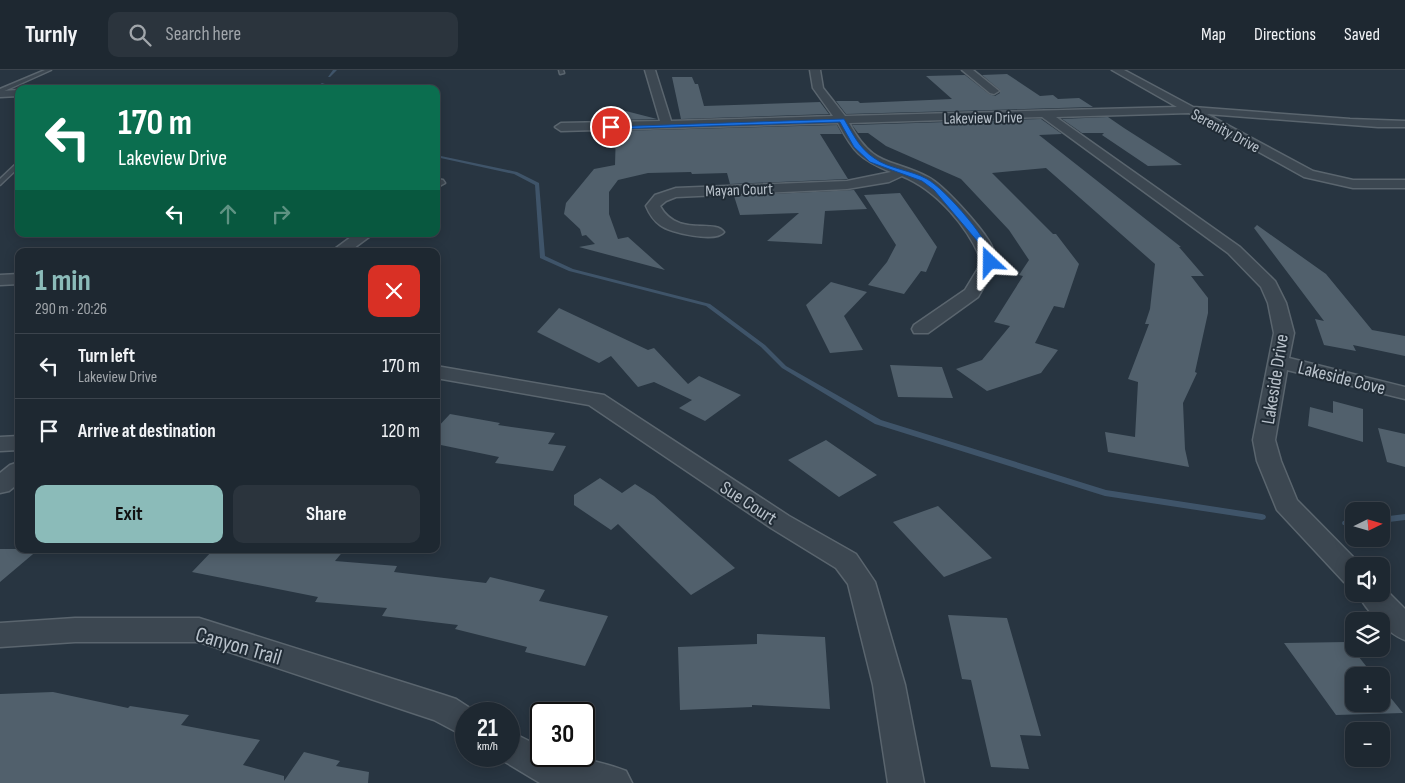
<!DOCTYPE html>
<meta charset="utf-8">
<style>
:root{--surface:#1e2831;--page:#2b343d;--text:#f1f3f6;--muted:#a1a6ab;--line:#3c444d;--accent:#8bbbb9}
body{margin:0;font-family:"Sofia Sans Condensed",sans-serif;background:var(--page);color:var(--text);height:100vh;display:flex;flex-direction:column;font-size:19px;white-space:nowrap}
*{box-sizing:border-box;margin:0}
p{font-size:16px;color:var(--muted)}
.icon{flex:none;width:28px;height:28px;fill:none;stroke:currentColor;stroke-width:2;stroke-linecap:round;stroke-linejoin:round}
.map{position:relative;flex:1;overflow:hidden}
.panel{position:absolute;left:15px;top:178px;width:425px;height:305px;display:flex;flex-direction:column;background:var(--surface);border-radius:10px;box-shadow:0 2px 12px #0003,0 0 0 1px var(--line)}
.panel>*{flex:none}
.hud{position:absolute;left:15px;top:15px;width:425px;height:152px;border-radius:10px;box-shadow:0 2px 12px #0003,0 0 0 1px var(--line);background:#0b6e4f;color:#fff;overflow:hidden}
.needle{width:32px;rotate:85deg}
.fabs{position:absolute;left:1345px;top:432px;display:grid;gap:10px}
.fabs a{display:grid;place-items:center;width:45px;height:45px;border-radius:10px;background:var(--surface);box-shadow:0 2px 12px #0003,0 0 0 1px var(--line);font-size:25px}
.speed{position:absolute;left:455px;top:632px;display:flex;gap:10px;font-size:25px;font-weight:700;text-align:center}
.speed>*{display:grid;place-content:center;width:65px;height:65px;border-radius:50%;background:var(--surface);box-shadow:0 2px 12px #0003,0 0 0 1px var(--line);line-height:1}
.speed small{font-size:12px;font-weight:400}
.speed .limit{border:2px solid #111;border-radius:8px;background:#fff;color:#111}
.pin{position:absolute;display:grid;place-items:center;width:42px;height:42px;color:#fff;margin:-21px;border:2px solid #fff;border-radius:50%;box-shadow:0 1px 5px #0007}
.me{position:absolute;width:55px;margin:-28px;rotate:337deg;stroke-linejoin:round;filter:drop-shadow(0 0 4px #0008)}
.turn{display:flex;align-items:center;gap:18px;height:105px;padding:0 20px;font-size:22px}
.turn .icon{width:65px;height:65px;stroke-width:2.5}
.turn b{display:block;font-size:35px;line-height:42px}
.lanes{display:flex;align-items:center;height:48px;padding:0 20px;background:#0003;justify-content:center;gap:25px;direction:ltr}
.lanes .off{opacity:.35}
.round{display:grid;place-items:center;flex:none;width:52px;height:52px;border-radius:10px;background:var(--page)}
.head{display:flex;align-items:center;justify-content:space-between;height:85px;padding:0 20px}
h1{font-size:30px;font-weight:700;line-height:38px;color:var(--accent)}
.action{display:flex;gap:10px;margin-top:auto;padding:10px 20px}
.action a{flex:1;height:58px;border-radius:10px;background:var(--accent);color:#111;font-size:20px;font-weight:700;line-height:58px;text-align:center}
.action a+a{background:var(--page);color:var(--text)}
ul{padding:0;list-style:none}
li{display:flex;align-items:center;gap:15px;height:65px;padding:0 20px;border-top:1px solid var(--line)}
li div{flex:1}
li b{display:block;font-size:19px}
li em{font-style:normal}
header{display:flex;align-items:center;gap:30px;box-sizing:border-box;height:70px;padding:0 25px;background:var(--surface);border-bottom:1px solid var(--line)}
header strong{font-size:24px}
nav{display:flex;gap:28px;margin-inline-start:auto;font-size:18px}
.search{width:350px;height:45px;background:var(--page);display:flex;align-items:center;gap:12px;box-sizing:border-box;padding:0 18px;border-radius:10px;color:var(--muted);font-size:19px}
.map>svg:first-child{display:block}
</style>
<header>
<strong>Turnly</strong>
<div class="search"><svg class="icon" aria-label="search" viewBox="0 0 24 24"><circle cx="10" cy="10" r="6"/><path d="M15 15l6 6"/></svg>Search here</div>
<nav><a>Map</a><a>Directions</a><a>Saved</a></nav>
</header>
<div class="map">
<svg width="1405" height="713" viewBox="0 0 1405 713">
<rect width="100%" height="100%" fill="#283541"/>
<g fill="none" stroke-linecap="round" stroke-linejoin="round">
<path fill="#3f5469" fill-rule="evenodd" d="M333,0H337L330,7H328Z
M322,13L325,14L318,19H313Z
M436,85L517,102L539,113L545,186L573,199L710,234L765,275L786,296L881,350L1106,420L1262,444L1265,445L1266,447L1265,449L1262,450L1105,426L875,354L782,298L761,277L706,236L569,201L540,188L535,115L514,104L436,87Z
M1405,444V450L1381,453V447Z
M1354,449V455H1343L1342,453L1343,451Z"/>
</g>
<path fill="#51606c" d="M1007,4L1040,26L1053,25L1058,29L1079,28L1093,37L846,44L836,31H858L860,33L952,29L926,6L965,5L989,24L995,26L1000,23V20L982,5Z
M672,7H692L695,14H698L704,36L820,32L829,44L681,49Z
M618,39L657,49H658L617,50Z
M1108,47L1124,58L1182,95L1148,96L1102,65L1104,63H1082L1062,49Z
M1041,49L1062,64L1039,65L1181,177H1179L1204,206H1191L1208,228V243L1195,302L1197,303L1183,333L1185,379L1189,397L1108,382L1105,362L1135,367L1138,312L1128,309L1149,254H1145L1150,239L1155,194L1046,98L992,103L1053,164H1056L1079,194L1064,238L1054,236L1035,273L1058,280L1041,303L987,321L956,299L982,290L1010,256L994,252L1023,206L1019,205L1029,190L1009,160L961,109L886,76L868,63H858L852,55Z
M837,55L842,64H820L848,109L730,114L727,103L692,104L691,102L648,103L618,110L609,122V144L618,169L628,167L665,200L579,177L595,174L586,165L582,166L580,159L564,144L566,133L594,99L615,95L616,61Z
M854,120L867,139L825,141L822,174L767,171L799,143L740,145L734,126Z
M900,123L937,177L926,202L921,201L904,224L868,215L887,192L896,175L864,125Z
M1257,155L1326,204L1372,260L1405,266V286L1353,275L1356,281L1324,275L1315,249L1324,251L1254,158Z
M831,212L867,222L844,246L863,280L830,283L806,235Z
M559,238L648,280L654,278L688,314L699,306L741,325L705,351L679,338L692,330L654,312L638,317L611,286L599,293L537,262Z
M890,295L942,297L953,328L898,327Z
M1333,331L1363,339V372L1308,356L1310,337L1333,343Z
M450,344L500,353L498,355L555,363L548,374L566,376L553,401L495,393L499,387L436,374V359Z
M1378,358L1405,364V397L1387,392Z
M826,370L877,405L839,427L788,390Z
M600,408L622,423L635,414L654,426L735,498L691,525L618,454L611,460L574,435V425Z
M938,436L992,488L944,507L893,452Z
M0,479H39L0,512Z
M214,479H345L335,491L397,496L394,502L486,513L490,507L545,520L539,531L608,546L585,596L525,582L527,577L455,559L458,555L382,546L387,538L315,532L318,527L192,502Z
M948,545L1007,548L1041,666L1020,665L1029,699L991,697L971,610L962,609Z
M757,564L825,567L830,639L752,635V637L680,640L678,577L757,574Z
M1347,572L1374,606H1354V634H1381V616L1403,643L1336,645L1284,573Z
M53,622L128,638L130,636L189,645L181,655L260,670L243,695L284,706V711L304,682L340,691L336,696L369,702L368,713H0V624Z"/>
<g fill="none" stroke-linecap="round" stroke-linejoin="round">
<defs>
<path id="lane" d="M45,0H51L0,23V19Z
M559,0H563L564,3L560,4Z
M19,91V97L0,115V109Z"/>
<path id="street" d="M645,0H655L671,51L833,46L813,18L810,0H820L823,18L845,46L1177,37L1112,0H1124L1193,37L1350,49L1405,51V57H1378L1207,44L1313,101L1353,110H1405V118H1353L1304,107L1189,43L1056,47L1240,177L1275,211L1286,233L1294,263L1289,288L1405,317V329L1287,300L1275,370L1281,391L1297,430L1362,496H1354V515L1344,512L1277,440L1257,391L1253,370L1274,263L1268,233L1261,217L1228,183L1042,47L849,53C874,98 888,87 928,107C944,115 979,155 989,171C993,177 995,185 998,192L978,227L928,263H914L912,259L914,255L965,220L982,192C969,158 937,120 902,106L889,112L847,119L676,127L666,131L660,136C678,168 714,148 724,162C716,173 670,163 660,155C653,150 649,143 646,136L655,125L676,118L847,111L891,102C860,90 853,81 838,53L561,61L555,57L561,53L660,51Z
M962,0H973L999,21L994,24L990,23Z
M19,20V26L0,27V21Z
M436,109L443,110L445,113L436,118Z
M355,164H373L350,181H332Z
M19,204V214L0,215V205Z
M436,296L604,325L789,446L856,484L875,512L905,615L924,713H888L873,615L848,514L836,498L771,458L589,335L436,308Z
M19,366V380L0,381V367Z
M19,392V413L9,421L0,423V403L10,395Z
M1382,516L1405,539V570C1388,564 1366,540 1358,524H1381Z
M75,548H199L444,625L456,629L479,644H466V667L434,650L199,572H75L0,577V553Z
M509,661L541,677V686C569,686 601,691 626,701L632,713H540L497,687L509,686Z"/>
</defs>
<use href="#lane" stroke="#5a656e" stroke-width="3"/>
<use href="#street" stroke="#5a656e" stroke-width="3"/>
<use href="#lane" fill="#3c4751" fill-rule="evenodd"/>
<use href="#street" fill="#3c4751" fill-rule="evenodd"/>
</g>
<path fill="#1a73e8" stroke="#114b97" d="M844,49C853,64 859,78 874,88C889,99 911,100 927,109C944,118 996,176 993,194H987L978,172L934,120L922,111L870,92L854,77L840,52L611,59L608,57Z"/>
<g text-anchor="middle" stroke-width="4" stroke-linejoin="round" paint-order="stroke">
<g font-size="16" fill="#b9c2cb" stroke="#212c36">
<text transform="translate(983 47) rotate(-1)" y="6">Lakeview Drive</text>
<text transform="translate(1226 60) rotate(28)" y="6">Serenity Drive</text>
<text transform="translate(739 119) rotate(-2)" y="6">Mayan Court</text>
</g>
<g font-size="19" fill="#b9c2cb" stroke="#212c36">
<text transform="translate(1342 307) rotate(14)" y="7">Lakeside Cove</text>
<text transform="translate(1274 309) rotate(-81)" y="7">Lakeside Drive</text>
<text transform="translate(749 432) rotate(33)" y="7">Sue Court</text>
</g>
<g font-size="22" fill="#b9c2cb" stroke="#212c36">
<text transform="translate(239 575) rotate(16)" y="8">Canyon Trail</text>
</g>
</g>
</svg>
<div class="fabs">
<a><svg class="needle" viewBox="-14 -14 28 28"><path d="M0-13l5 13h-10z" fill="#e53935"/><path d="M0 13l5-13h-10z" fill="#a1a6ab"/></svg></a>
<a><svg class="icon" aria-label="sound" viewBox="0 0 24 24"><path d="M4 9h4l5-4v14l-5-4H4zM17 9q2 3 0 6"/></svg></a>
<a><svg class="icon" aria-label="layers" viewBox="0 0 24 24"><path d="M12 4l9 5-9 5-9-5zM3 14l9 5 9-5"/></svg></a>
<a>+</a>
<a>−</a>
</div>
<div class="speed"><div>21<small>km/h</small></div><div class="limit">30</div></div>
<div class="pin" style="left:611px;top:57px;background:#d93025"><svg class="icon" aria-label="arrive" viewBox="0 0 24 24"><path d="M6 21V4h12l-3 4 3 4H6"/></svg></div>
<svg class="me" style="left:990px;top:192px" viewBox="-20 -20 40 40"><path d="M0-17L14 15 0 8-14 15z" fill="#1a73e8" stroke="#fff" stroke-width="4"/></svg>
<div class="hud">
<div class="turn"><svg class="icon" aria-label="left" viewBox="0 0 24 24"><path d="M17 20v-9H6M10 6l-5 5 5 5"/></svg><div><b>170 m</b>Lakeview Drive</div></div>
<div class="lanes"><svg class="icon" aria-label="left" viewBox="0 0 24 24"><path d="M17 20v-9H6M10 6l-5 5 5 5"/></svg><svg class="icon off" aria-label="ahead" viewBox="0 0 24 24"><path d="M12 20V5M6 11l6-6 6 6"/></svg><svg class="icon off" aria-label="right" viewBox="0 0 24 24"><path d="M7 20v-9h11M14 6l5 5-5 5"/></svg></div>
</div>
<section class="panel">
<div class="head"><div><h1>1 min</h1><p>290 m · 20:26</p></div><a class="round" style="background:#d93025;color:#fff"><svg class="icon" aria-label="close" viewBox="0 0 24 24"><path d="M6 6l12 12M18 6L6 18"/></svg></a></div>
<ul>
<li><svg class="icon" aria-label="left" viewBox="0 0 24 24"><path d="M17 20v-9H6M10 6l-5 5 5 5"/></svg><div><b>Turn left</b><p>Lakeview Drive</p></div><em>170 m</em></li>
<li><svg class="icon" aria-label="arrive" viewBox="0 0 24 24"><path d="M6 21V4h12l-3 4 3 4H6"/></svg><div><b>Arrive at destination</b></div><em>120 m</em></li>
</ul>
<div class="action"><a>Exit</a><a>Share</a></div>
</section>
</div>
